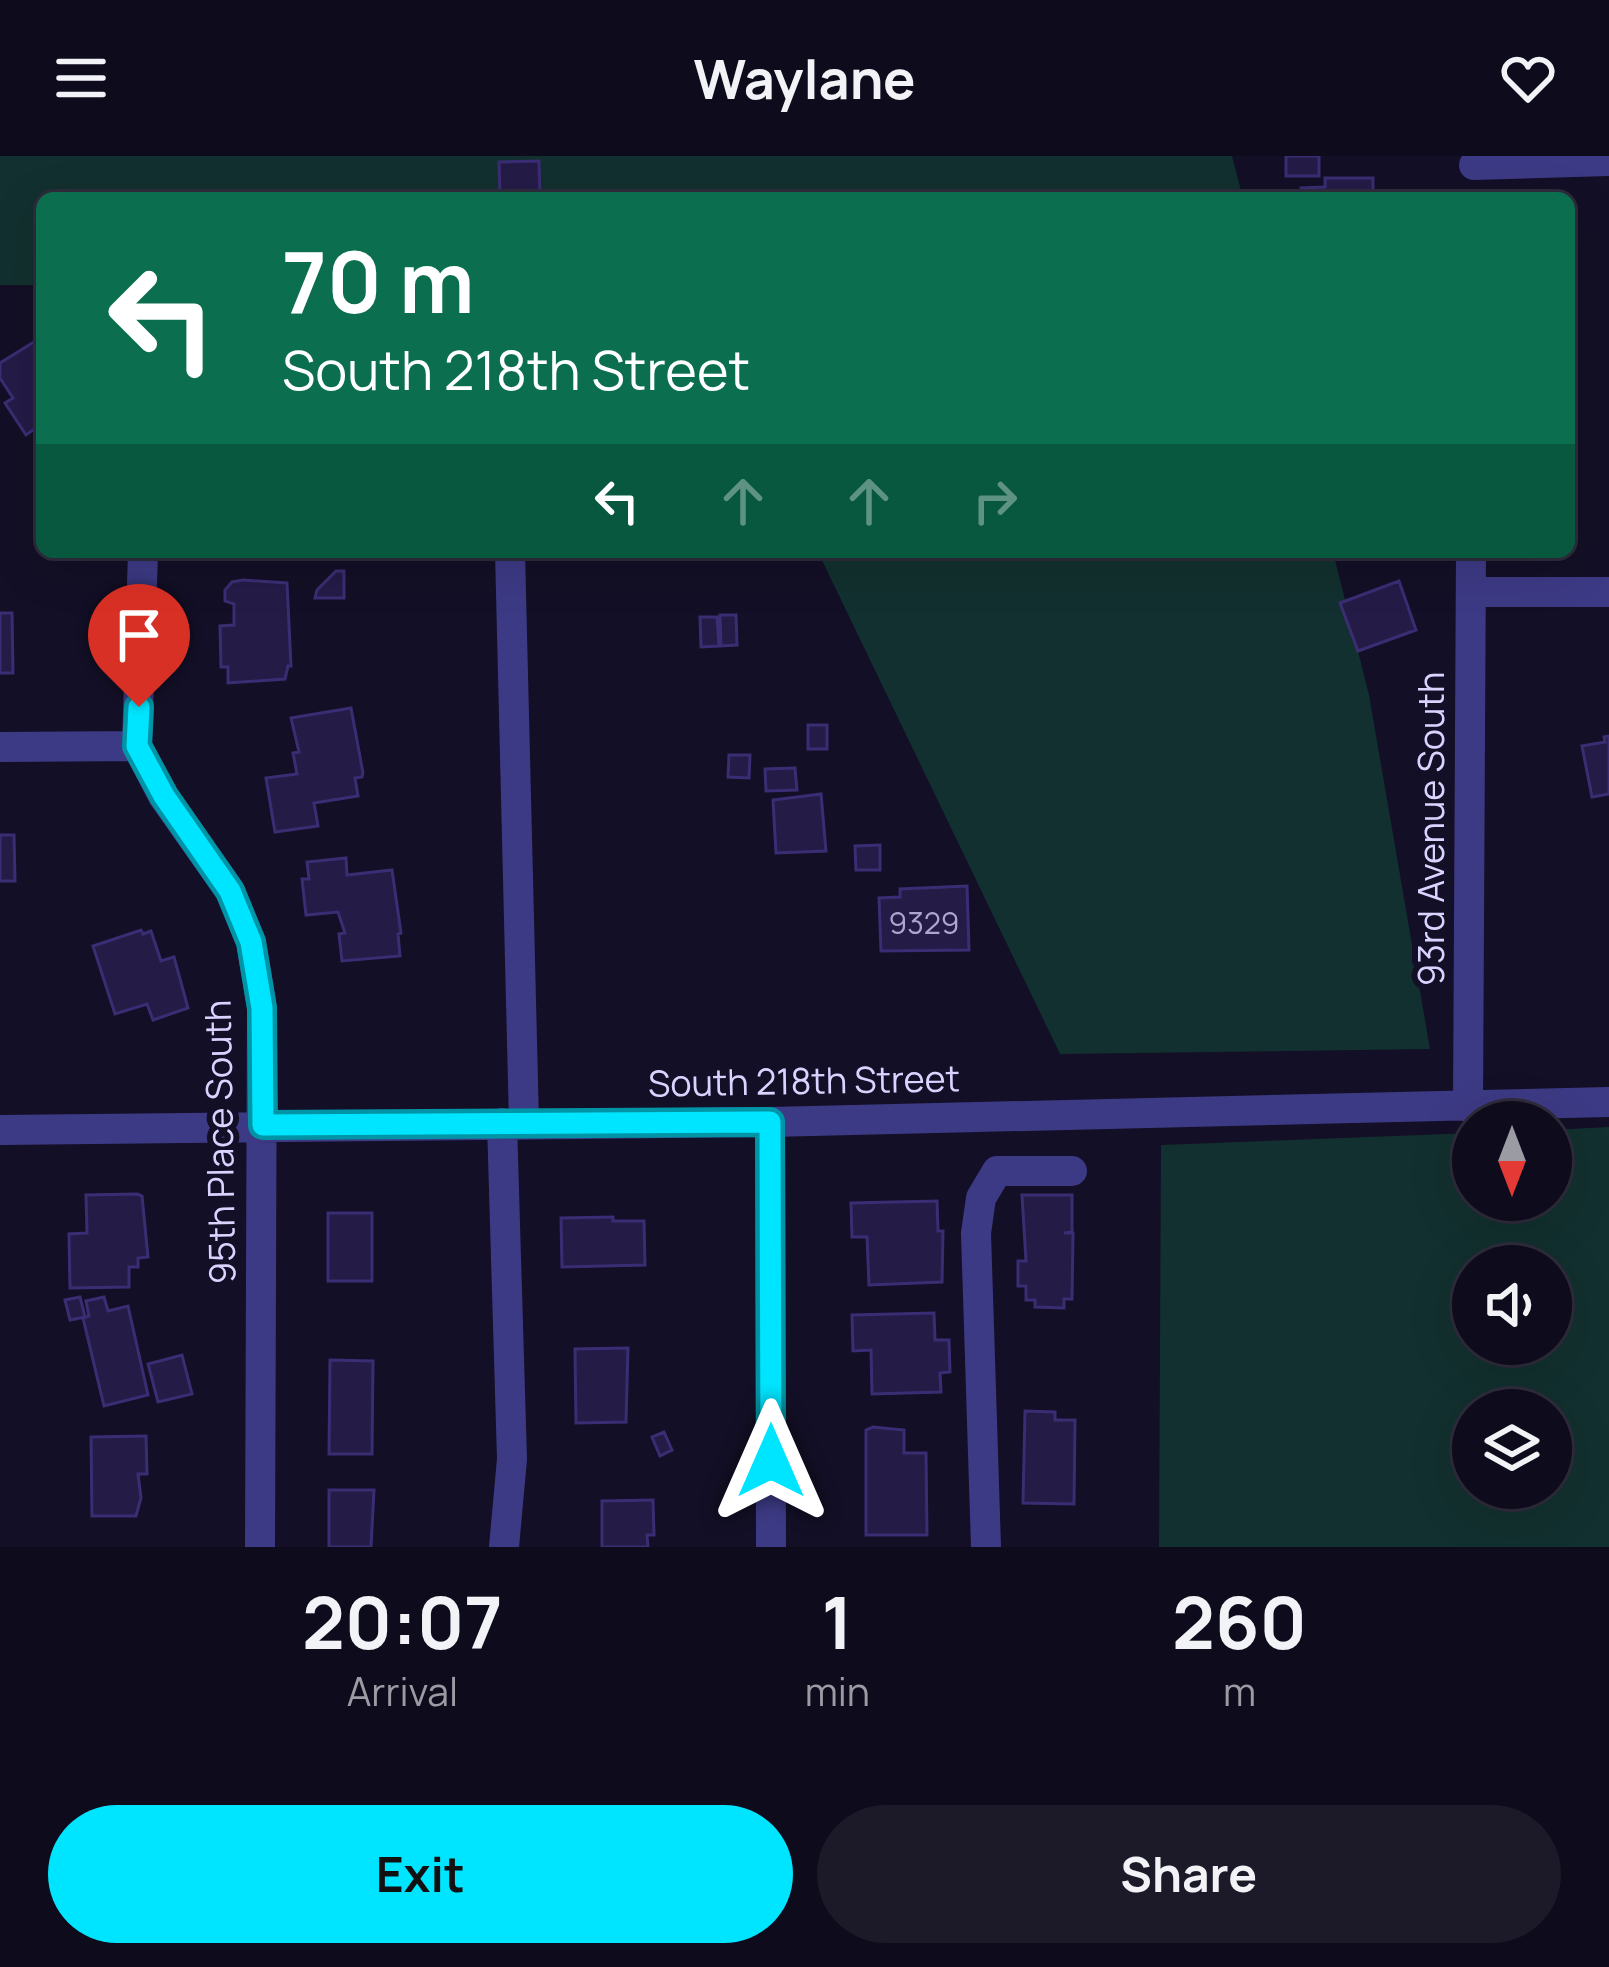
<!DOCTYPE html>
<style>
:root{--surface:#0e0b1c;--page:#1c1929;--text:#f1f3f6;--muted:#9b9ba3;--line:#2e2b3b;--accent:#00e5ff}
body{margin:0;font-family:Manrope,sans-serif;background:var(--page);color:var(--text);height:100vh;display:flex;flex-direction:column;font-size:45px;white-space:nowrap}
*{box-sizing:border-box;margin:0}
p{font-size:39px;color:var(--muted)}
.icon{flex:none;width:66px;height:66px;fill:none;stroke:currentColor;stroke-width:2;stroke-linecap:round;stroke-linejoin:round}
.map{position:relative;height:1391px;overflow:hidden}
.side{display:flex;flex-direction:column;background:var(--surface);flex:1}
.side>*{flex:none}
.top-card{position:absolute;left:36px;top:36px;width:1539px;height:366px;border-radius:18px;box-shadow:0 12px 48px #0002,0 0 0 3px var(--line);background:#0b6e4f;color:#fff;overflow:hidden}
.needle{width:78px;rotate:180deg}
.buttons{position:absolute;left:1452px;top:945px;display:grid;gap:24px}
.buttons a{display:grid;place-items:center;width:120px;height:120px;border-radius:50%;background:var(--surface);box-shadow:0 12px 48px #0002,0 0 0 3px var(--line);font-size:60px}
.pin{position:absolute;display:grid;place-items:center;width:102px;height:102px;color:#fff;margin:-123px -51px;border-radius:50% 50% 50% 0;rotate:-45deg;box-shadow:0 0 12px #0007}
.pin .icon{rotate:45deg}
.me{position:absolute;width:132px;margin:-66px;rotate:0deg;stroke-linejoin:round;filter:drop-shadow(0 0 9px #0008)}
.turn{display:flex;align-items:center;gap:42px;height:252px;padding:0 48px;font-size:54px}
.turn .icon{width:156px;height:156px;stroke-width:2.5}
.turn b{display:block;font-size:84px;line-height:102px}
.lanes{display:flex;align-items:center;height:114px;padding:0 48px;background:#0003;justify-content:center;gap:60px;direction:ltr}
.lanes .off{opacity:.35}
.eta{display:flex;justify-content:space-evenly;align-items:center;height:204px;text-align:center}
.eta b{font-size:72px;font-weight:700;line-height:84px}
.primary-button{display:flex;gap:24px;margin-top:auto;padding:24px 48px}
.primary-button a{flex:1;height:138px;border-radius:72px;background:var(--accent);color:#111;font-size:48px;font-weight:700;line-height:138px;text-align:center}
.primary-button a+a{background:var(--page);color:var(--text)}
header{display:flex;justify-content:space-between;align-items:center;height:156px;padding:0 48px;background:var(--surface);font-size:54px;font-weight:700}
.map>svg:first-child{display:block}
</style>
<header><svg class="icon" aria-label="menu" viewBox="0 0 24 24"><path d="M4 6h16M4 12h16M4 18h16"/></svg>Waylane<svg class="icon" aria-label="heart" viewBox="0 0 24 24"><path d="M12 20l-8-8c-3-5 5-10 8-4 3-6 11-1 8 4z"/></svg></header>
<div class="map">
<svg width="1609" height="1391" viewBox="0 0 1609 1391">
<rect width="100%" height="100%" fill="#130f26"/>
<path fill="#12302f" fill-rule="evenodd" d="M0,0H1232L1243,42H42V129H0Z
M818,396H1333L1369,539L1430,893L1060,898Z
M1609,971V1391H1159L1161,989L1473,977V1044H1551V974ZM1473,1110H1551V1188H1473ZM1473,1254H1551V1332H1473Z"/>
<path fill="#241b47" stroke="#3b2d73" stroke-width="3" d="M1286,0H1319V20H1286Z
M539,5L540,42H500L499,6Z
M1325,22H1373V42H1301V32L1325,31Z
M42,181V268L26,279L5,247L13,242L0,222V207Z
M336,415H344V442H315L317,434Z
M243,424L287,427L291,510H288L285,523L228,527V511H221L220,470L234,469V448L225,445V434L232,426Z
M1399,425L1416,474L1358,495L1340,447Z
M0,457H12L13,517H0Z
M720,459H736L737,489L721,490Z
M700,461H717L719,490L701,491Z
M351,552L363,617L362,621L355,622L358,640L314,647L318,670L275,676L266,622L297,618L293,597L299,596L291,562Z
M808,569H827V593H808Z
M1609,580V638L1592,641L1582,590L1605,586L1604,581Z
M729,599H750L749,622L728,621Z
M795,612L797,634L766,635L765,613Z
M821,638L826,695L776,697L773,644Z
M0,679H14L15,725H0Z
M880,689V714H856L855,690Z
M346,702L347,719L392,714L401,777L398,778L400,800L342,805L339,778L345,777L338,756L306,759L302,723H309L307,706Z
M967,730L969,794L881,795L879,742L900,741V733Z
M141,774L143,778L151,775L161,805L174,801L188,852L153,864L147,848L115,858L93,790Z
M137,1038L142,1040L148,1101L138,1102V1111H129V1131L70,1132L69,1078L87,1077L86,1039Z
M1022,1039H1072V1076L1064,1077H1073L1072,1143H1064V1152L1035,1151V1144H1026V1130H1018V1105H1026Z
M937,1045L938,1075H943L942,1126L869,1129L867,1081H852L851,1047Z
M328,1057H372V1125H328Z
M613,1061V1065H644L645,1109L562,1111L561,1062Z
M80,1141L85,1161L70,1164L65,1144Z
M104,1141L108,1155L128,1150L148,1239L104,1250L83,1162L89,1160L86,1145Z
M934,1157L935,1184H949L950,1216L940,1217L941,1236L872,1238L871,1194L853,1195L852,1159Z
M628,1192L626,1266L576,1267L575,1193Z
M182,1199L192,1238L158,1246L148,1208Z
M330,1204L373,1205L372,1298H329Z
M1025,1255L1055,1256V1264H1075L1074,1348L1023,1347Z
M873,1271L904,1274V1297H926L927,1379H866V1274Z
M664,1276L672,1294L660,1300L652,1281Z
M146,1280L147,1318H138L141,1342L136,1360H92L91,1281Z
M329,1334H374L371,1391H329Z
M653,1344L654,1379H647L648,1391H602V1345Z"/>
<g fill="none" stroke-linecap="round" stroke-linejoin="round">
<path stroke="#3d3a85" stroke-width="30" d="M1474,9L1609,5
M143,396L137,590L163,640L230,735L251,786L262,852L260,1391
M510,396L524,967
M1471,436H1609
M0,591L137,590
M1468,951L1471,396
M770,966L771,1391
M502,967L512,1303L504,1391
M0,974L770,966L1609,946
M986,1391L976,1077L981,1042L997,1015H1072"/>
</g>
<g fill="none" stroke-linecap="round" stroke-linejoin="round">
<defs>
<path id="route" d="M139,551L137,590L164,640L230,735L251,786L262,852L263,969L770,966L771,1305"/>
</defs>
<use href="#route" stroke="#0095a6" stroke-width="30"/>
<use href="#route" stroke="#00e5ff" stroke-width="21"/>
</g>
<g text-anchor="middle" stroke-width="12" stroke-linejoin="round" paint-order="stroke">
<g font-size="30" fill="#aca6d1">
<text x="924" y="778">9329</text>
</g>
<g font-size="36" fill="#d9d4ff" stroke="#130f26">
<text transform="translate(1431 673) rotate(-90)" y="13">93rd Avenue South</text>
<text transform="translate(804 925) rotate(-1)" y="13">South 218th Street</text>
<text transform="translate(220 986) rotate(-91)" y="13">95th Place South</text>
</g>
</g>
</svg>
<div class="buttons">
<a><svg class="needle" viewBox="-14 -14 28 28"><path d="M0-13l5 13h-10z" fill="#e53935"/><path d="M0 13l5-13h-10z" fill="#9b9ba3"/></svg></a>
<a><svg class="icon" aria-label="sound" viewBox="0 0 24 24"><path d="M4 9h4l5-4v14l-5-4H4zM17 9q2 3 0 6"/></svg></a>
<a><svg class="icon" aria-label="layers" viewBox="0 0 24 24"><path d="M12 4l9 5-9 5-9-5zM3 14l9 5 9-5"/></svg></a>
</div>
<div class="pin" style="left:139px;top:551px;background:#d93025"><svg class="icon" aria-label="arrive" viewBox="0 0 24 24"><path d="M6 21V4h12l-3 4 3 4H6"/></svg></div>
<svg class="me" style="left:771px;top:1305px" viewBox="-20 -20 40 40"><path d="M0-17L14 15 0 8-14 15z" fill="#00e5ff" stroke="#fff" stroke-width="4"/></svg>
<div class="top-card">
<div class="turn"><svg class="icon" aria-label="left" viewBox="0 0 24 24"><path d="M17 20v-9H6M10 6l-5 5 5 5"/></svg><div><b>70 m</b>South 218th Street</div></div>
<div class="lanes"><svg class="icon" aria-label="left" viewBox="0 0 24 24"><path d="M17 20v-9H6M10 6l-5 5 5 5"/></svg><svg class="icon off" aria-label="ahead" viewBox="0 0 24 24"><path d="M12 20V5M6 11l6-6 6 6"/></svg><svg class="icon off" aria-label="ahead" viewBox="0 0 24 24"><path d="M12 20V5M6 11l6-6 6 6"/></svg><svg class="icon off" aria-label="right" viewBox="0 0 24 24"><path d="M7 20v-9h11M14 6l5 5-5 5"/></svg></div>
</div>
</div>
<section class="side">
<div class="eta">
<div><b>20:07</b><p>Arrival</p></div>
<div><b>1</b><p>min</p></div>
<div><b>260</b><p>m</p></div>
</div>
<div class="primary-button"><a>Exit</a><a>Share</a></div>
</section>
